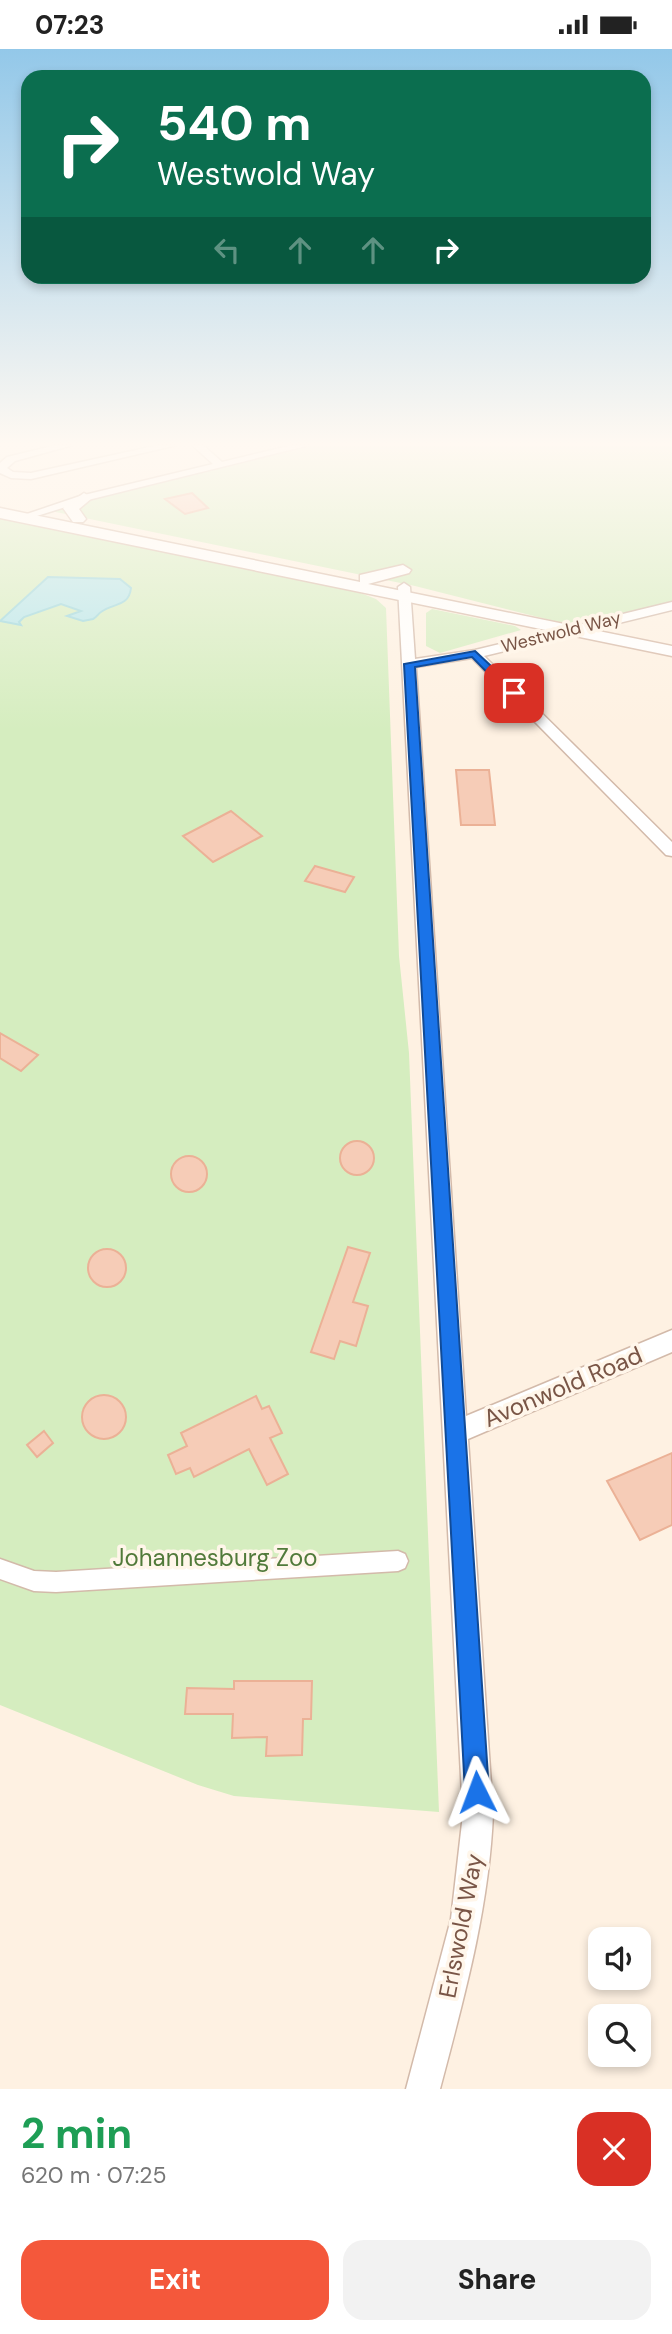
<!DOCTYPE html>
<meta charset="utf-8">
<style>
:root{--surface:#fff;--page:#f2f2f2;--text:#222;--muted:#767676;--accent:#f4583b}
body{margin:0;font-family:"DM Sans",sans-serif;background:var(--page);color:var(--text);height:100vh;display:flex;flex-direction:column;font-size:26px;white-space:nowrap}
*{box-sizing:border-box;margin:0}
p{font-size:23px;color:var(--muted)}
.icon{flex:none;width:38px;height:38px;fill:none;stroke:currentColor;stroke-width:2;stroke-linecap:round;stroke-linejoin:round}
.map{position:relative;height:2040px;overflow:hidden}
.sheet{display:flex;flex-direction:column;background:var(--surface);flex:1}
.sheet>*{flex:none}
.banner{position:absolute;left:21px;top:21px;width:630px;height:214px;border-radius:21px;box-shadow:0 4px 10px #0003;background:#0b6e4f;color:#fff;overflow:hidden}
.tools{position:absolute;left:588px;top:1878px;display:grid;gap:14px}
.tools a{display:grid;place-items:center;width:63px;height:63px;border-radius:14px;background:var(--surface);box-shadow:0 4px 10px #0003;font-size:35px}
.pin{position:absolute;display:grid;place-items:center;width:60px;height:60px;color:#fff;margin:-30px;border-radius:14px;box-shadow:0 4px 10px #0006}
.me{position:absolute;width:77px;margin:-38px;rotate:357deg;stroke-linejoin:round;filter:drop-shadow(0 0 5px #0008)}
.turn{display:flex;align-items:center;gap:24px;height:147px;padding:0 21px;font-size:32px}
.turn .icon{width:91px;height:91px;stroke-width:2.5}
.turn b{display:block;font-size:49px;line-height:60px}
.lanes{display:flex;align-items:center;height:66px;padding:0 21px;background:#0003;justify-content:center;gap:35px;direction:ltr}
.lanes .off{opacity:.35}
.round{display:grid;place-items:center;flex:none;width:74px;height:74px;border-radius:21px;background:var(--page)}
.head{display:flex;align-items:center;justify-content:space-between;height:119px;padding:0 21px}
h1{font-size:42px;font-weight:700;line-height:52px;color:#1e9e55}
.button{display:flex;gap:14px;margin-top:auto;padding:14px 21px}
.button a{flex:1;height:80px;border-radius:21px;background:var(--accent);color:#fff;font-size:28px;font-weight:700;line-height:80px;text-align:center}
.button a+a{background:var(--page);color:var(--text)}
.status{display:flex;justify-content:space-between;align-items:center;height:49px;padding:0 35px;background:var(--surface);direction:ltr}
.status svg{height:19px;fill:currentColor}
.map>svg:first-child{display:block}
</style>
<div class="status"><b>07:23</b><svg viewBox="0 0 49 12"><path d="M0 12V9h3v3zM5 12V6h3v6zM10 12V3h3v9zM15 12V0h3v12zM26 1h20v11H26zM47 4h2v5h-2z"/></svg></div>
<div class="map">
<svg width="672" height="2040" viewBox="0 0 672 2040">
<rect width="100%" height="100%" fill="#fef1e2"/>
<path fill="#d5edbf" d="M316,396H672V554L566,575L415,537L46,461Z
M0,468L358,543L376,550L386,559L399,907L409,1004L439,1763L234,1747L198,1736L0,1656Z
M432,560L515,577L521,581L440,604L426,597V564Z"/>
<path fill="#b5e6ea" stroke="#9ad7dd" stroke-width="2" d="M48,528L120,530L131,539C129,558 113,554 101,563C98,565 97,568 93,570L83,572L67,567L81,562L61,555L24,568L19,573L21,576L0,572Z"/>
<path fill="#f6ccb7" stroke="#ebb196" stroke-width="2" d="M192,444L208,459L185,465L165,450Z
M456,721H489L495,776H461Z
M231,762L262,787L213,813L183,787Z
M315,817L354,828L345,843L305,832Z
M0,984L38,1006L21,1022L0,1009Z
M340 1109a17 17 0 1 1 34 0a17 17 0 1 1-34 0Z
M171 1125a18 18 0 1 1 36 0a18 18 0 1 1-36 0Z
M348,1198L370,1204L353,1253L368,1257L356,1297L340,1292L334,1310L311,1303Z
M88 1219a19 19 0 1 1 38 0a19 19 0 1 1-38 0Z
M82 1368a22 22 0 1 1 44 0a22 22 0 1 1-44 0Z
M256,1347L262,1360L269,1357L282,1384L270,1389L288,1425L267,1436L249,1400L194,1428L190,1419L176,1425L168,1406L187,1397L181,1384Z
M44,1382L53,1394L37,1408L27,1396Z
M672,1404V1476L640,1491L607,1432Z
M234,1632H312L311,1670H303L302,1706L266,1707L267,1688L232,1689L233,1665H185L187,1639L234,1640Z"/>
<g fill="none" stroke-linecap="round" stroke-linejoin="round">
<defs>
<path id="pedestrian" d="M398,1502L405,1505L408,1512L405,1519L398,1522L56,1543L34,1542L0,1530V1510L34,1522L56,1523Z"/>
<path id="minor" d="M56,396H73L15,412L7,419L13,423L31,424L159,396H177L31,430L11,429L0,424V414L7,408Z
M192,396H203L222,413L293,396H310L88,451L24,471L18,468L80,447L213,415Z
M404,534L410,538L415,610L475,601L672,553V561L484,607L672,793V807L666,806L472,609L416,618L466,1367L672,1281V1303L468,1390L493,1765C489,1860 464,1949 440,2040H406L451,1870L463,1765L398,538Z"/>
<path id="secondary" d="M84,444L92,449L79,460L86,470L83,473H73L63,459Z
M0,459L360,533V526L403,516L411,521L409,524L368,535L672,597V607L0,469Z"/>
</defs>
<use href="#pedestrian" stroke="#d3baaa" stroke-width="3"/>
<use href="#minor" stroke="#d3baaa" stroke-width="3"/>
<use href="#secondary" stroke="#d6b9a7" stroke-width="3"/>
<use href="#pedestrian" fill="#fff" fill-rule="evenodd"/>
<use href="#minor" fill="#fff" fill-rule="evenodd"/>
<use href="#secondary" fill="#fff" fill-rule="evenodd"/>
</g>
<linearGradient id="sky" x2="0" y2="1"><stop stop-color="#93c8e9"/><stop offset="0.58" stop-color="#fff9f2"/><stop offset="1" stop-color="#fff9f2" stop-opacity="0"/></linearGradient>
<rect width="672" height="681" fill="url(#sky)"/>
<path fill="#1a73e8" stroke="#114b97" stroke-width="2" d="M475,602L518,642V647H510L472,608L415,618L489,1743L486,1752L477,1755L468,1752L465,1743L404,615Z"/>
<g text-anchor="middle" stroke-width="7" stroke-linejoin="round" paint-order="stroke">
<g font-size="18" fill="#795546" stroke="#fff6ea">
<text transform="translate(561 583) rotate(-14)" y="6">Westwold Way</text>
</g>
<g font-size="24" fill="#795546" stroke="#fff6ea">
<text transform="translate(563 1338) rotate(-23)" y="8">Avonwold Road</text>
<text transform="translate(461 1877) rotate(-79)" y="8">Erlswold Way</text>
</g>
<g font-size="24" fill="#517a3a" stroke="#fff6ea">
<text x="215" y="1517">Johannesburg Zoo</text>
</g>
</g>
</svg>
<div class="tools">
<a><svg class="icon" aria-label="sound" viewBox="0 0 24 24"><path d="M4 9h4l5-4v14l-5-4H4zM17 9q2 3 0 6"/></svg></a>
<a><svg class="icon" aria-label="search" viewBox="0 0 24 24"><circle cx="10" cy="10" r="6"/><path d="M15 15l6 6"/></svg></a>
</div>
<div class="pin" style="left:514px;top:644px;background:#d93025"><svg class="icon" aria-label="arrive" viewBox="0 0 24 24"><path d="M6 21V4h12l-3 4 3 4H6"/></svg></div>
<svg class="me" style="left:477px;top:1743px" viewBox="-20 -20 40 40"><path d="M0-17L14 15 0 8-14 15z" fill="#1a73e8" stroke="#fff" stroke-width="4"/></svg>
<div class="banner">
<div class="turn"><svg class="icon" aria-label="right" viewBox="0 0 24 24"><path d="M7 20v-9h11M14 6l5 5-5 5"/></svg><div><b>540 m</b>Westwold Way</div></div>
<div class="lanes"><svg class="icon off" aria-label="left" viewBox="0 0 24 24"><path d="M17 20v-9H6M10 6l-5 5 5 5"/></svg><svg class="icon off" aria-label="ahead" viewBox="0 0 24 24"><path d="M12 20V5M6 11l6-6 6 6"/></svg><svg class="icon off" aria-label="ahead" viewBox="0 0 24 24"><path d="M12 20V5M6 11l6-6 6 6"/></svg><svg class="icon" aria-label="right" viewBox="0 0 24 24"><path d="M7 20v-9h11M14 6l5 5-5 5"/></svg></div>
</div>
</div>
<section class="sheet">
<div class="head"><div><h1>2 min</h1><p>620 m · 07:25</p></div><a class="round" style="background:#d93025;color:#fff"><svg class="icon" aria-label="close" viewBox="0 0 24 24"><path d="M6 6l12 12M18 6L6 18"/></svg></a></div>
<div class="button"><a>Exit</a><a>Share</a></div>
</section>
